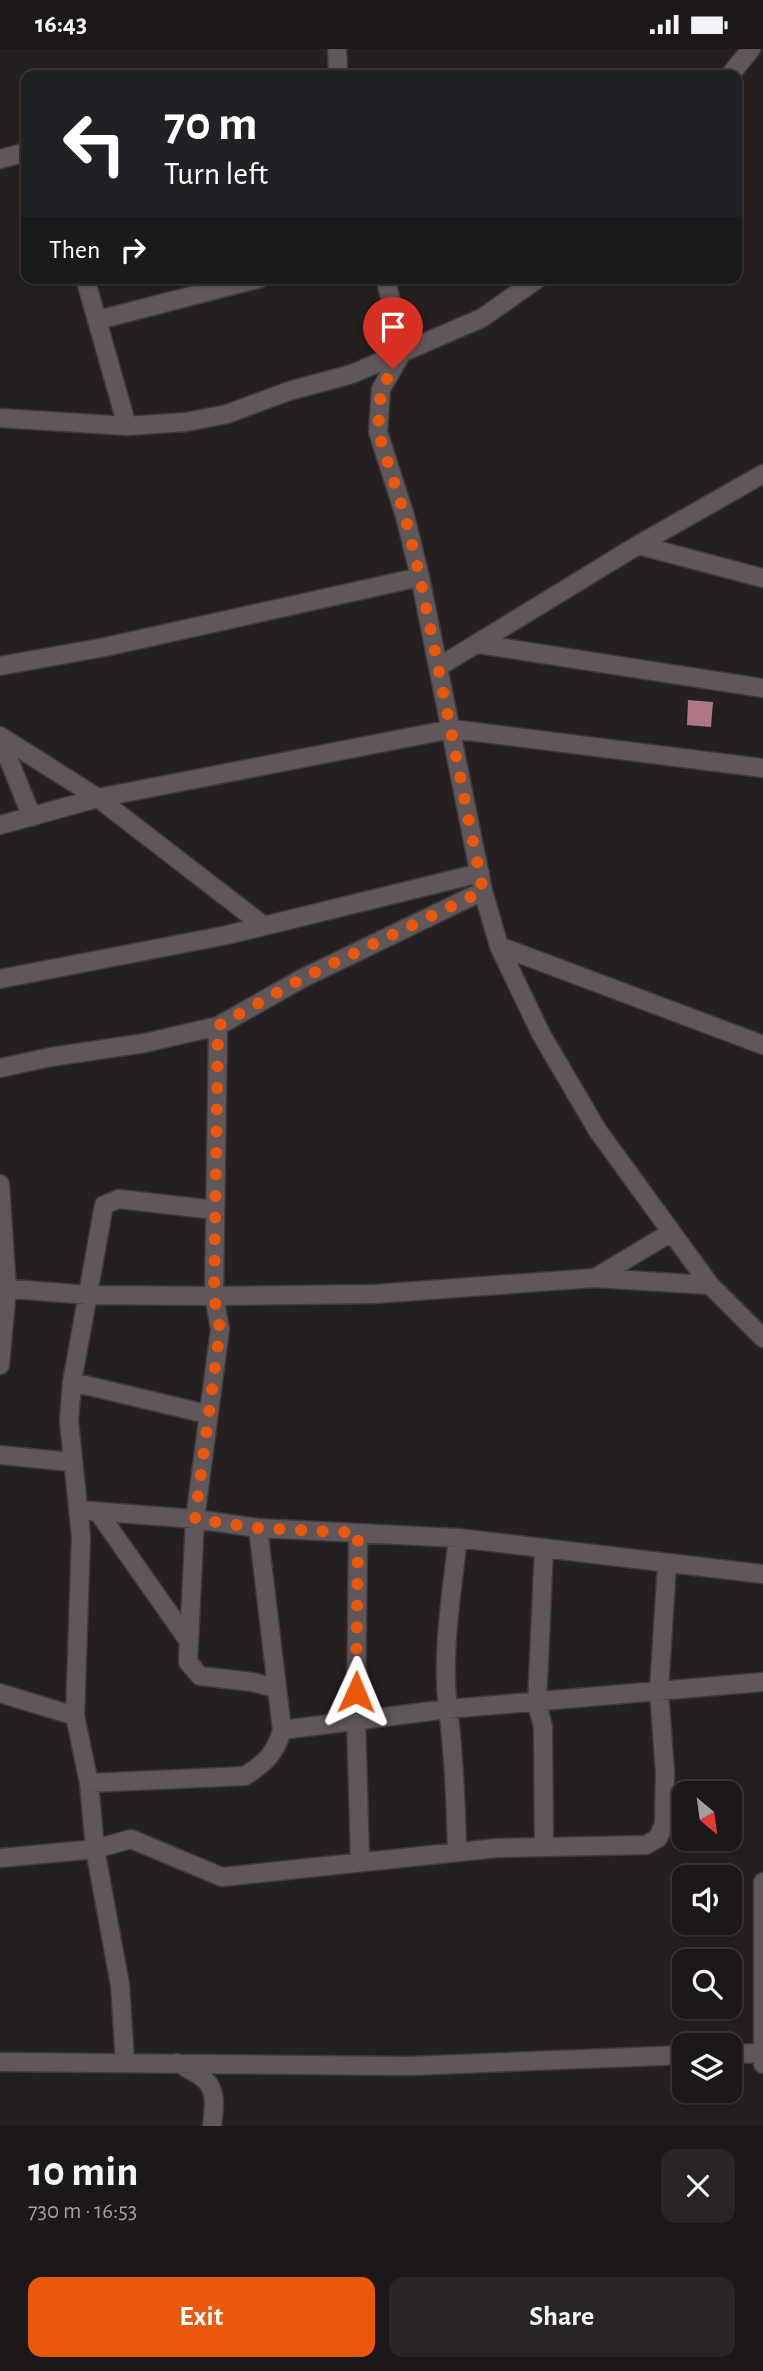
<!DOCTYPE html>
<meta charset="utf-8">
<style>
:root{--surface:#1c1718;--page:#292425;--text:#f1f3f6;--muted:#a09fa2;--line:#3a3637;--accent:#ea580c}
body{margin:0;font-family:"Alegreya Sans",sans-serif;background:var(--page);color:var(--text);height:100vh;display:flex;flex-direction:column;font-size:26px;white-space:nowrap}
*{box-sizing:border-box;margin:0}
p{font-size:23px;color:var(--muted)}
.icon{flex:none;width:38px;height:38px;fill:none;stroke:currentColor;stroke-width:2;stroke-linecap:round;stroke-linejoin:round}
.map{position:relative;height:2077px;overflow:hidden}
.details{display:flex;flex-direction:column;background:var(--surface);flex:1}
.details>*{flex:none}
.guide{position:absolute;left:21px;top:21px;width:721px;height:214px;border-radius:14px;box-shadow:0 2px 5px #0004,0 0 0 2px var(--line);background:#202124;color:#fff;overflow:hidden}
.needle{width:46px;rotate:151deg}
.buttons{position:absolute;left:672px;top:1732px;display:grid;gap:14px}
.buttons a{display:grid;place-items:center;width:70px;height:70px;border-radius:14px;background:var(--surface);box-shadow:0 2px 5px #0004,0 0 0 2px var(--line);font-size:35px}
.pin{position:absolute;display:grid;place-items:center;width:60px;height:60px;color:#fff;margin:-72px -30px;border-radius:50% 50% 50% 0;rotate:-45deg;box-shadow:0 0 7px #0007}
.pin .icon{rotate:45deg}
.me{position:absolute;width:77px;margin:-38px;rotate:1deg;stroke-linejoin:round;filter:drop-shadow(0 0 5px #0008)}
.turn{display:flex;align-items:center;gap:24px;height:147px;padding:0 28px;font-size:32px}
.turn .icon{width:91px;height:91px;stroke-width:2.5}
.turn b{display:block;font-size:49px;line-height:60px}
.then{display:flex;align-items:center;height:66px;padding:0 28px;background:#0003;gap:14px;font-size:26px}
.round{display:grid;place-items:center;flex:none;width:74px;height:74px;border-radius:14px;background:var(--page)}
.overview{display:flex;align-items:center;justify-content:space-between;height:119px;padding:0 28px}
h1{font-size:42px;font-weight:600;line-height:52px}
.primary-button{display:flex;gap:14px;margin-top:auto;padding:14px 28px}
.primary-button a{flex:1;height:80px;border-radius:14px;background:var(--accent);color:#fff;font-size:28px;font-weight:600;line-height:80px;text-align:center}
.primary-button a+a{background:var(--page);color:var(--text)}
.status{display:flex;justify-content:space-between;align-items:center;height:49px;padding:0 35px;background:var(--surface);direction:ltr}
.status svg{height:19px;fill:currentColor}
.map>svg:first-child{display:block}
</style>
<div class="status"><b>16:43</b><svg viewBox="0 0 49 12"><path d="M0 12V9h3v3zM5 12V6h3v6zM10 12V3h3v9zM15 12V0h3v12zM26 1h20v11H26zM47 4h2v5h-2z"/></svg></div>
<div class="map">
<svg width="763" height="2077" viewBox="0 0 763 2077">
<rect width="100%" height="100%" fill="#251f20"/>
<path fill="#ae7683" d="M688,651L713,653L711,678L687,676Z"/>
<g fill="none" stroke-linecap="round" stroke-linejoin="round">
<defs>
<path id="street" d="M337,0L338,26
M730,26L751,0
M0,110L26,103
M85,229L127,377
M385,229L404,300L381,340L378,383L405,467L420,528L483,842L499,897L541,985L598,1082L710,1236L763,1289
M98,271L261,229
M0,369L127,377L186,373L227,365L289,342L352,325L482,269L539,229
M638,496L763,529
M478,595L763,639
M0,617L105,598L420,528
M440,617L638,496L763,425
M0,687L98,749L264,877
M0,689L32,768
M0,776L98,749L452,680L763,719
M499,897L763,996
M0,930L227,886L480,824
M218,977L214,1247L220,1280L195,1470L188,1613L200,1627L252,1633L275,1639
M0,1019L51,1008L145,994L218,977L303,929L483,842
M0,1135L7,1240L0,1316
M595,1229L670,1184
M0,1239L88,1246L214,1247L375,1245L594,1229L710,1236
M72,1333L207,1365
M0,1406L71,1413
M78,1461L195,1470L258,1479L458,1489L763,1525
M98,1463L188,1591
M258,1479L282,1681L448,1660L763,1633
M358,1484L356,1670L360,1811
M0,1644L75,1667
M89,1734L245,1727C265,1714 276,1704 282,1681
M544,1798L543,1678L537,1654L544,1499
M457,1803C456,1753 454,1708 448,1659C441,1607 452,1541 458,1489
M0,1809L95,1800L131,1790L222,1828L497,1799L646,1796L658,1789L664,1775L665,1723L659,1642L667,1514
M763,1833V2015
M730,2005L761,2004
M0,2013L409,2017L684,2006
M125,2013L120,1936L95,1800L89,1734L75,1667L81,1488L69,1372L72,1333L104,1156L119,1150L215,1161
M177,2014C214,2032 217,2038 212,2077"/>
</defs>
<use href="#street" stroke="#3e393a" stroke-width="21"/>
<use href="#street" stroke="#5f5759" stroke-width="18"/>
</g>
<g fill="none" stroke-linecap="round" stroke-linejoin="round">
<path stroke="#ea580c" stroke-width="12" stroke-dasharray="0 21.6" d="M356,1643L358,1484L258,1479L195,1470L220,1280L214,1247L218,977L303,929L483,842L420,528L405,467L378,383L381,340L393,320"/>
</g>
</svg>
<div class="buttons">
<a><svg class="needle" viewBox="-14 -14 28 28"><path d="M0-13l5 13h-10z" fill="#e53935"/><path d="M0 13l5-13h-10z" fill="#a09fa2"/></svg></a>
<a><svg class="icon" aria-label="sound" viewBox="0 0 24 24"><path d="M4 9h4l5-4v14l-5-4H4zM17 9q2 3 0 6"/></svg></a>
<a><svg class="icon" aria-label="search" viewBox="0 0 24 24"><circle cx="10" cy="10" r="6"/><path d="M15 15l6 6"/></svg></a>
<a><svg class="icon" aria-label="layers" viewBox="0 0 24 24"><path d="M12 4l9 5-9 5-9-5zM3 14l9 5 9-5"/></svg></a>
</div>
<div class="pin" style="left:393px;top:320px;background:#d93025"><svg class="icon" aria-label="arrive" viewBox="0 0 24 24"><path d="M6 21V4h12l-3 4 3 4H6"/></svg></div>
<svg class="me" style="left:356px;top:1643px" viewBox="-20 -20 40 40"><path d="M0-17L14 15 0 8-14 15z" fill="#ea580c" stroke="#fff" stroke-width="4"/></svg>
<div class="guide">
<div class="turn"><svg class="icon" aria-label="left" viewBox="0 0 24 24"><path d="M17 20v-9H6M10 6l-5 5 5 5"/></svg><div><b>70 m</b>Turn left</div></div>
<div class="then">Then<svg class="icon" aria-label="right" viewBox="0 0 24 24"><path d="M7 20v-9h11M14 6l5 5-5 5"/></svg></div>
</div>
</div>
<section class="details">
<div class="overview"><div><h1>10 min</h1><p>730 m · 16:53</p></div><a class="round"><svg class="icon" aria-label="close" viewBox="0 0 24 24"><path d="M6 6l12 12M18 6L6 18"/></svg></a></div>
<div class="primary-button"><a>Exit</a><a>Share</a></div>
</section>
